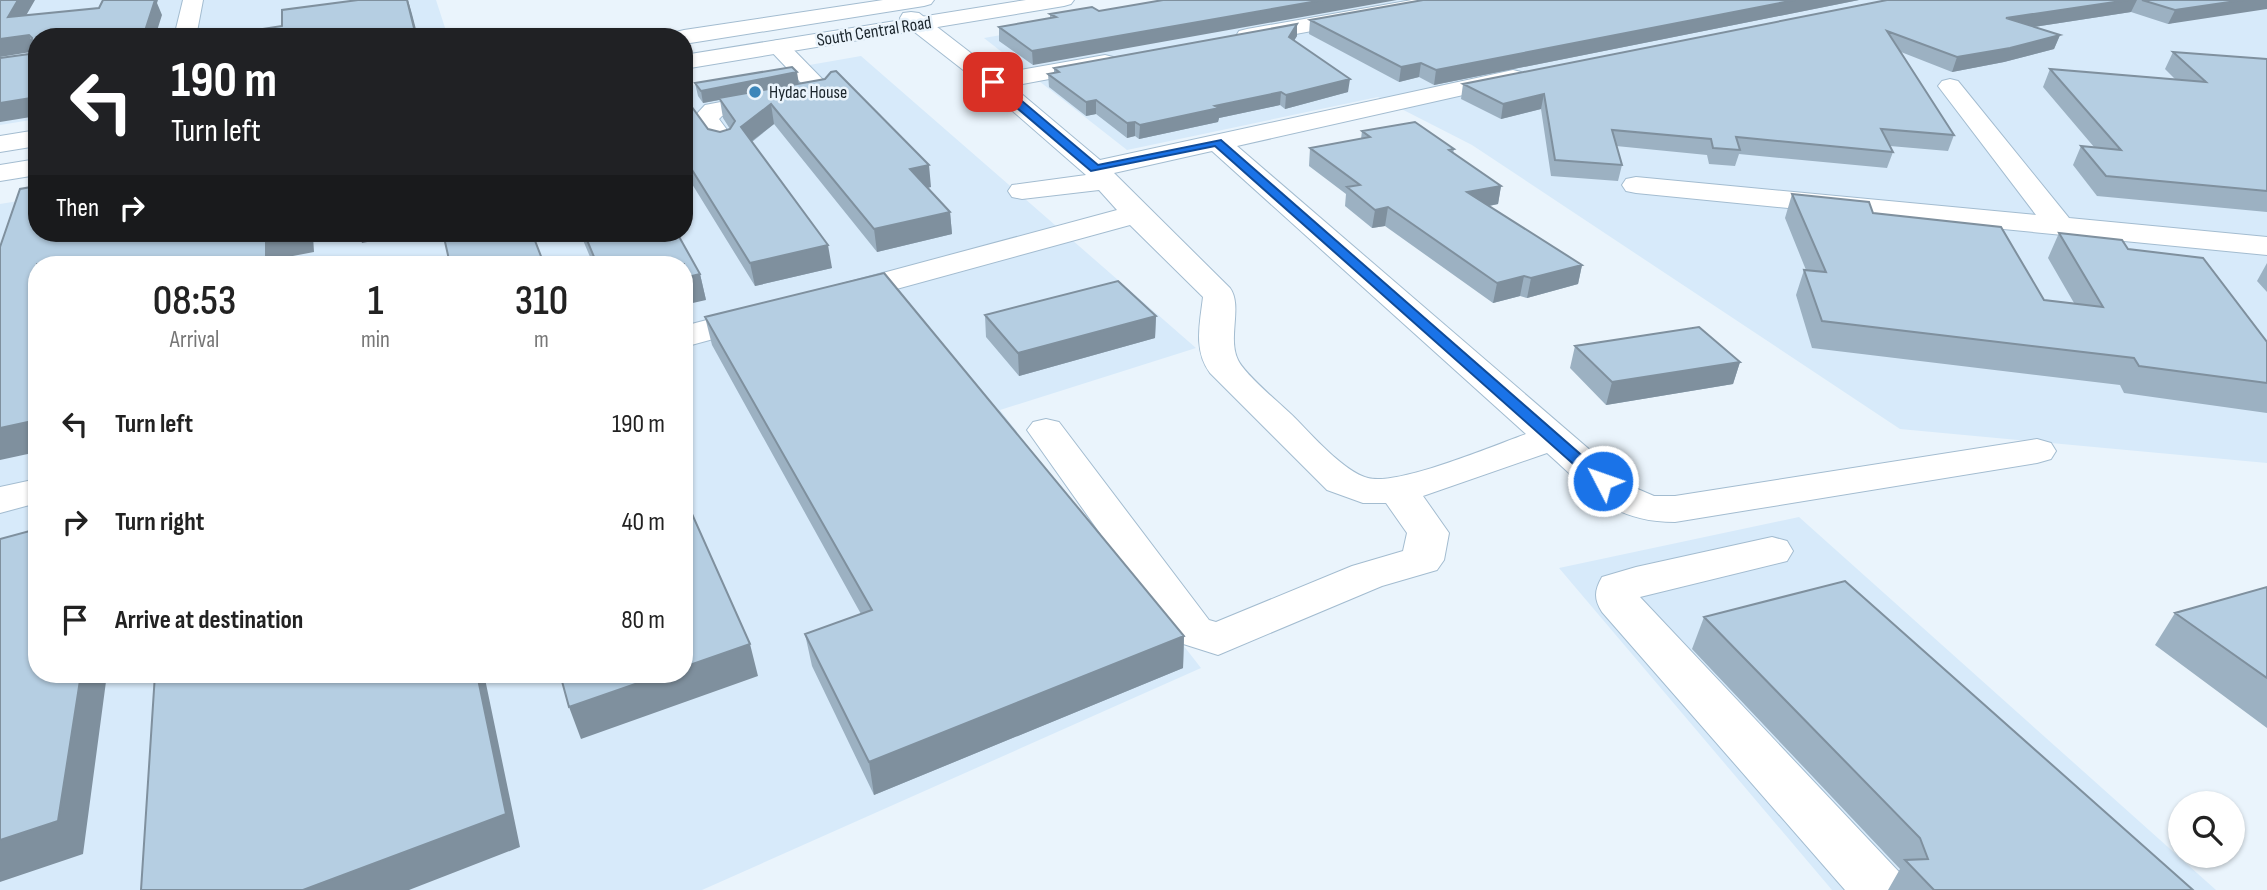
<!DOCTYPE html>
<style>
:root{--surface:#fff;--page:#f6f6f6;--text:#222;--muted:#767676}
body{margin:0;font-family:"Sofia Sans Condensed",sans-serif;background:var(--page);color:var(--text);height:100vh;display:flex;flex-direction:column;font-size:26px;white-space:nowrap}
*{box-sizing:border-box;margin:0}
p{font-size:23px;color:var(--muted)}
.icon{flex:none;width:38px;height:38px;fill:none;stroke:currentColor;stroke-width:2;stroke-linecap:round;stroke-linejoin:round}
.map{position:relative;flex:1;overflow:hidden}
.details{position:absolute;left:28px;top:256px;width:665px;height:427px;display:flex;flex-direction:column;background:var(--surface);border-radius:28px;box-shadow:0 2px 5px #0004}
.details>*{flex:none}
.banner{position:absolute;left:28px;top:28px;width:665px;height:214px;border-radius:28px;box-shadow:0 2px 5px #0004;background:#202124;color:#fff;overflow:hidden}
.tools{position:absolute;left:2168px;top:791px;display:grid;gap:14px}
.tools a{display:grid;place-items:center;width:77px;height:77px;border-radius:50%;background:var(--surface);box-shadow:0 2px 5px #0004;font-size:35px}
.pin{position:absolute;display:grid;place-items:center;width:60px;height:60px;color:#fff;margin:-30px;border-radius:14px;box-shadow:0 4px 10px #0006}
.me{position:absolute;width:77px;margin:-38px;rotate:311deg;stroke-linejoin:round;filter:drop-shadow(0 0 5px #0008)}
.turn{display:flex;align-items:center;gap:24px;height:147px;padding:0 28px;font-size:32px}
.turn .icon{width:91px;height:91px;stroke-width:2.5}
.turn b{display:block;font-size:49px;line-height:60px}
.then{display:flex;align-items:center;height:66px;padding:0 28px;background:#0003;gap:14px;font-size:26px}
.eta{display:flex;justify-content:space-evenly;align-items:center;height:119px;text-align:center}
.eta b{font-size:42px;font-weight:600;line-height:49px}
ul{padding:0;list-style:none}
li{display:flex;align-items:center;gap:21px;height:98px;padding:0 28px}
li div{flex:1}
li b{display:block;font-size:26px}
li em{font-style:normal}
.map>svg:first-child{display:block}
</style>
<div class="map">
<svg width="2267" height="890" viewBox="0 0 2267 890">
<rect width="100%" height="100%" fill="#eaf4fc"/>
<path fill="#d7eafa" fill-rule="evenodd" d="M0,0H436L448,37H37V119L0,125Z
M1196,0H2267V463L1900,429L1472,145L1378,97L1127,150L984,38Z
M861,56L1196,348L1000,410L1201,668L702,890H0V204L37,198V233H684V87ZM37,264H684V674H37Z
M1799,517L2216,890H1832L1559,568Z"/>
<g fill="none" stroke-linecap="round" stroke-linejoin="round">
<defs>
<path id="minor" d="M183,0H203L196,37H174Z
M883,0H934L931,4L924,6L684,44V37H673L676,32L684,30Z
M1412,0H1457L1454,4L1447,6L1247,43L1239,41L1236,36L1239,31L1247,29Z
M911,12L919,13L998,74L1105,55L1113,57L1117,62L1113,67L1012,86L1100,160L1513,70L1521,72L1525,77L1521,82L1237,146L1633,487L1654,496H1675L2037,439L2051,443L2056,451L2051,459L2037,463L1675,522C1612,522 1591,492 1547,453L1423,496L1449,533L1444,560L1437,570L1382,586L1218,655L1177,642L1027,430L1033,422L1046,419L1059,422L1209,620L1216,622L1352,566L1403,551L1407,533L1386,503H1363L1327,490L1210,373C1193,350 1200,323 1203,297L1130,225L849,302L838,305L827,302L822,295L827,288L1117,210L1099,190L1022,199L1012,197L1008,191L1012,185L1086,175L985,87L903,23L900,18L903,13ZM1212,151L1526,434C1493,446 1398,486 1368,478C1344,472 1312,435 1294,417C1281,404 1245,375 1238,360C1227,338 1243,306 1230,288L1114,173Z
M778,40L786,42L832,89L827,96L818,98L722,116L719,119L736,142L732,148L723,150L714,148L693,118L705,105L804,86L767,47L770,42Z
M1950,79L1958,81L2069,218L2267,237V255L1636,193L1626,191L1622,185L1626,179L1636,177L2036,215L1938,86L1942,81Z
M37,130V146L0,152V136Z
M760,306L772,309L777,316L772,323L684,347V326Z
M37,479V503L0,513V487Z
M1772,537L1787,541L1793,551L1787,561L1640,597L1900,873L1908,890H1845L1602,612C1594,599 1594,591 1602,577L1636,567Z"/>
<path id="major" d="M1026,0H1074L1071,4L1064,6L684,69V55Z
M37,159V175L0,181V165Z"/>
</defs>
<use href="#minor" stroke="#a3bcd0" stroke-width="2"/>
<use href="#major" stroke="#a3bcd0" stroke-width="2"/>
<use href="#minor" fill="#fff" fill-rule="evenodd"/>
<use href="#major" fill="#fff" fill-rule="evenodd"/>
</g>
<path fill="#9cb1c2" d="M1423,0H1859L1434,85L1419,77L1399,82L1309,34L1310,20Z
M1887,0H2267L2168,24L2131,12L2034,27L2060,35L2054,49L2004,62L1952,72L1901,52L1954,135L1948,151L1890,146L1893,152L1887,168L1739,154L1735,166L1709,164L1707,155L1616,146L1622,165L1618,181L1551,176L1541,109L1501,119L1461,99L1463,84Z
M1092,7L1033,65L999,41V27L1050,18V14Z
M1297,36L1294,40L1348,92L1285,109L1280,105L1219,118L1218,122L1139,139L1135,136L1127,138L1096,114L1086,116L1049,87L1048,74L1054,73V68Z
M2173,52L2267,59V212L2097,196L2073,165L2081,146L2094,147L2043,87L2050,69L2175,79L2165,69Z
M695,83L799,84L931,187L927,188L950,212L952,234L877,252L774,124L752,142L832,268L755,286L684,171V104L708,129L720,132L730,129L723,118L720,100L703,103L698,96Z
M1362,131L1454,149L1453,154L1501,186L1498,204L1489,206L1582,265L1578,284L1527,298L1520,296L1493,303L1385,226L1372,228L1345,206L1346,194L1309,166L1310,148L1361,139Z
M1792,194L1873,213L2044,300L2074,303L2048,258L2059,233L2128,249L2267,342V413L2124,393L2120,385L1812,348L1796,295L1804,270H1806L1785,218Z
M580,233H677L700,274L706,300L684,264H593Z
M2267,263V292L2257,281Z
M985,315L1156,316L1155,338L1019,376L986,337Z
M705,317L1184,636L1183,668L874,795L812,666L805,634L861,614L712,345Z
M1575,346L1740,362L1733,384L1606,405L1570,368Z
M2267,587V728L2155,645L2175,613Z
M1704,617L2193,890H1888L1900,869L1692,649Z"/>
<path fill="#7f909e" d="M18,0H35L16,33L8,17Z
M146,0H158L157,3L162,15L155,37H143Z
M408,0L412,14L418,37H408Z
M1323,0H1397L1033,65L1032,51Z
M1795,0H1859L1434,85L1436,70Z
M2128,0H2137L2131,12L2001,32L2006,18Z
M2243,0H2267V9L2168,24L2175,10Z
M1297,24V36L1289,49V37Z
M29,35L37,51L0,57V39Z
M2060,35L2054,49L2004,62L1952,72L1957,57Z
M1421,63L1419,77L1399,82L1401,67Z
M797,72L799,84L703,103L701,91Z
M1350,79L1348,92L1285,109L1286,95Z
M1281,92L1280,105L1219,118L1218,122L1139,139L1140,125L1215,106Z
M1544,94L1541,109L1501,119L1503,104Z
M37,97V116L0,122V103Z
M1096,100V114L1086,116V102Z
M771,104L774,124L744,147L741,127Z
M1135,122V136L1127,138V123Z
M929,165L931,187L912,191L910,169Z
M1501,186L1498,204L1464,211L1467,192Z
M1388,207L1385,226L1372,228L1375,210Z
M950,212L952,234L877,252L874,229Z
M274,233H331L313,236L314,252L277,259V264H246L266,234Z
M358,233H416L362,243Z
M531,233H554L532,237Z
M828,245L832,268L755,286L750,263Z
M1582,265L1578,284L1527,298L1531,278Z
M700,274L706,300L684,305V278Z
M1524,276L1520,296L1493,303L1497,283Z
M1156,316L1155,338L1019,376L1018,353Z
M1740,362L1733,384L1606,405L1612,382Z
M37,420V452L0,460V428Z
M1184,636L1183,668L874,795L869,762Z
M750,644L758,676L581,739L569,707L664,674H684V667Z
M81,674H107L83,854L0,882V840Z
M477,674H484L520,847L409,890H303Z"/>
<path fill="#b5cee2" stroke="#7f909e" stroke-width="2" d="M0,0H18L8,17L99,8L103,0H155L143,37H37V97L0,103V58L29,54L31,51L32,38L29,35L0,39Z
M358,0H407L416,36L408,37H262V29L282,26V10Z
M1163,0H1323L1032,51L999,27L1056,17L1050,14L1092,7L1099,11Z
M1423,0H1795L1436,70L1421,63L1401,67L1310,20Z
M1887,0H2128L2006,18L2060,35L2010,48L1957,57L1887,31L1954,135L1881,129L1893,152L1736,137L1740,150L1713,148L1711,139L1612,130L1622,165L1555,160L1544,94L1503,104L1463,84Z
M2142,0H2243L2175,10Z
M1297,24L1289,37L1350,79L1286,95L1281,92L1215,106L1219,108L1140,125L1135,122L1127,123L1096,100L1086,102L1048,74L1059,72L1054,68Z
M2173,52L2267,59V191L2106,176L2081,146L2121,150L2050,69L2206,82Z
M792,67L797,72L701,91L695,83Z
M836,71L929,165L910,169L950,212L874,229L771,104L741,127L828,245L750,263L684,157V104L689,103L708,129L720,132L730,129L735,121L719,98L825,79L831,72Z
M1415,122L1454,149L1449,150L1501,186L1467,192L1582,265L1531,278L1524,276L1497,283L1388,207L1375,210L1347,187L1360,185L1310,148L1370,137L1362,131Z
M37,186V233H274L266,234V260L246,264H37V420L0,428V247L20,189Z
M1792,194L1869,202L1873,213L2001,227L2044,300L2103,307L2059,233L2122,240L2128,249L2203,258L2267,342V383L2139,366L2134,358L1822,321L1804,270L1826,272Z
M443,233H532L544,264H450Z
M584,233H677L700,274L684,278V264H597Z
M884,273L1184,636L869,762L805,634L872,610L705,317Z
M1118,281L1156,316L1018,353L985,315Z
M1699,327L1740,362L1612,382L1575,346Z
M684,496L750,644L684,667Z
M37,529V674H81L58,821L0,840V539Z
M1845,581L2193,890H1934L1905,860L1928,859L1920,838L1704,617Z
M2267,587V678L2175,613Z
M155,674H477L506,814L303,890H141Z
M560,674H664L569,707Z"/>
<path fill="#1a73e8" stroke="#114b97" stroke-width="2" d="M990,80H997L1098,165L1221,140L1611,481L1608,485H1597L1215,146L1091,171L990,85Z"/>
<circle fill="#3c86ba" stroke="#eaf4fc" stroke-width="2.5" cx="755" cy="92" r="7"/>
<g text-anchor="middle" stroke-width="5" stroke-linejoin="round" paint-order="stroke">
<g font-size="18" fill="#1a242b" stroke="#eaf4fc">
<text transform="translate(874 31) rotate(-9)" y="6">South Central Road</text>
</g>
<g font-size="18" fill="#1a242b" stroke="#eaf4fc" text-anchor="start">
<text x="769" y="98">Hydac House</text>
</g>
</g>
</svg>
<div class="tools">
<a><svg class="icon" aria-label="search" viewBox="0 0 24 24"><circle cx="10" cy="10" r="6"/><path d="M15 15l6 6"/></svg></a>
</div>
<div class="pin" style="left:993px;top:82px;background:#d93025"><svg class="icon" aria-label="arrive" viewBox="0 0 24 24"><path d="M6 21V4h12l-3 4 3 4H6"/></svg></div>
<svg class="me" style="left:1603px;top:481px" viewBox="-20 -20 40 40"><circle r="17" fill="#1a73e8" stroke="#fff" stroke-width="3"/><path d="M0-11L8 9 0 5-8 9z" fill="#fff"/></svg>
<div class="banner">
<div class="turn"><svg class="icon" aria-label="left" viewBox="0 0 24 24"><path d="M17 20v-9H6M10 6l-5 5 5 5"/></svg><div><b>190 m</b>Turn left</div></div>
<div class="then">Then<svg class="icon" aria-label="right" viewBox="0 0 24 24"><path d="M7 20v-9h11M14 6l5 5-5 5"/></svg></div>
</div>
<section class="details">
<div class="eta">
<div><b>08:53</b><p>Arrival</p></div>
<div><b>1</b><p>min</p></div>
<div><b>310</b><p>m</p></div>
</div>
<ul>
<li><svg class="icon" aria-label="left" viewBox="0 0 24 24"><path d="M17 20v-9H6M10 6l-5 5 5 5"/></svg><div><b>Turn left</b></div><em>190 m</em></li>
<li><svg class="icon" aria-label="right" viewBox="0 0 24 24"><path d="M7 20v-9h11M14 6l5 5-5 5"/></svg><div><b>Turn right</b></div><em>40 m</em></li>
<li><svg class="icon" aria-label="arrive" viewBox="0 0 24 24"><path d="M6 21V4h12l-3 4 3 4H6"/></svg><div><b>Arrive at destination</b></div><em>80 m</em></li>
</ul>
</section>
</div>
